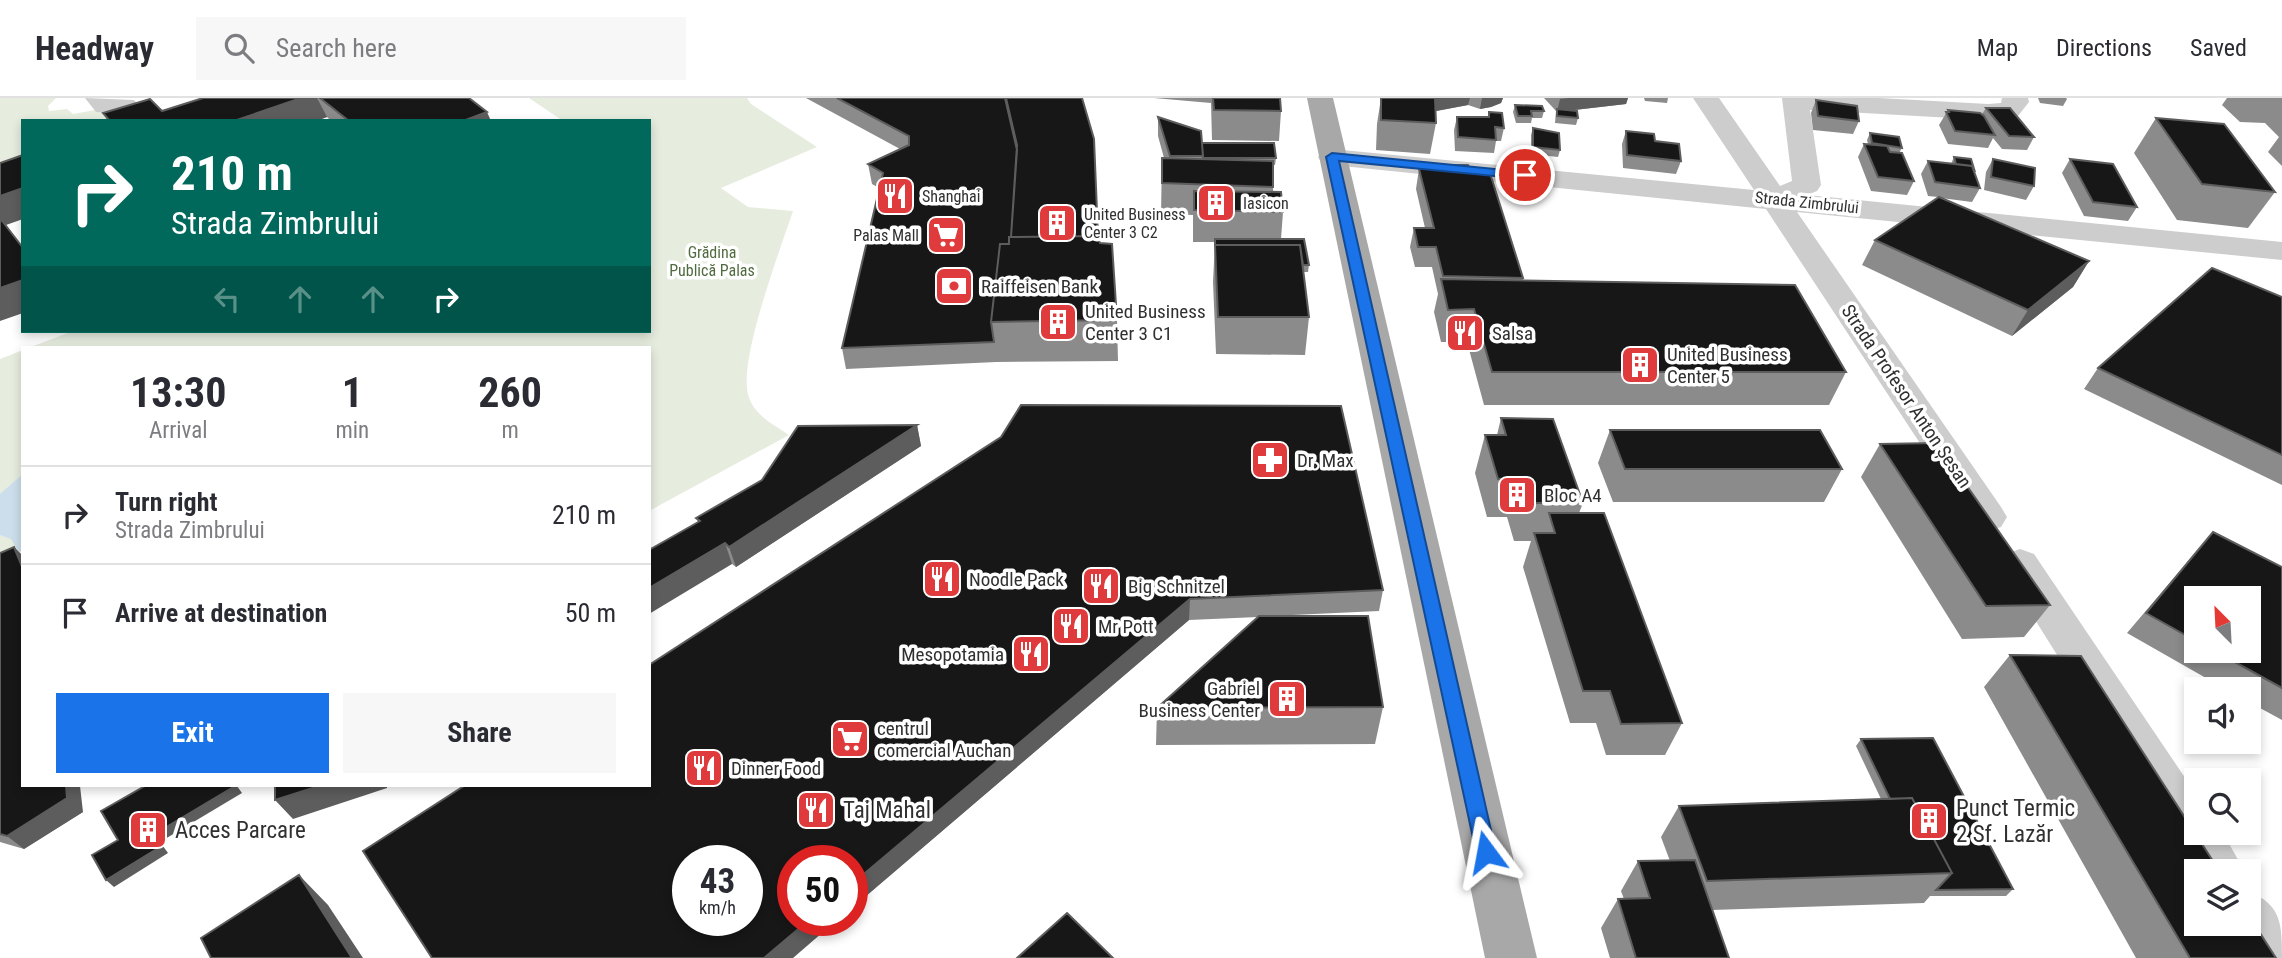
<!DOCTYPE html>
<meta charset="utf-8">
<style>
:root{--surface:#fff;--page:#f7f7f7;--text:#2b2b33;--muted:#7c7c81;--line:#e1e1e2;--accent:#1a73e8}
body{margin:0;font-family:"Roboto Condensed",sans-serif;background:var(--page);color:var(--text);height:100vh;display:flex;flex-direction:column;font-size:26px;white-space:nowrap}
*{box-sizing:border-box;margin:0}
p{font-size:23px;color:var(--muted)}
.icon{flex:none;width:38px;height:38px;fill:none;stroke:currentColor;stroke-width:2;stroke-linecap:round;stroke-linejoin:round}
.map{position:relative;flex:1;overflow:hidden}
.details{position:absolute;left:21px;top:248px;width:630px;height:441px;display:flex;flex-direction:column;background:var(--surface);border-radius:0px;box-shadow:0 4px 10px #0003}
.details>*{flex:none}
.hud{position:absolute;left:21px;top:21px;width:630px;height:214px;border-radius:0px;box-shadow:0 4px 10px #0003;background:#00695c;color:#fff;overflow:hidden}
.needle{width:46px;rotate:336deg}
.buttons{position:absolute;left:2184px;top:488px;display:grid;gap:14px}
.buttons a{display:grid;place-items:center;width:77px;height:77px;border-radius:0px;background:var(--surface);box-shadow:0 4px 10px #0003;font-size:35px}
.speed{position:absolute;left:672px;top:747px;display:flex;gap:14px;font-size:35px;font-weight:700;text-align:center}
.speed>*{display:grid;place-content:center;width:91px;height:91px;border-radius:50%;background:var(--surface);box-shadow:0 4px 10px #0003;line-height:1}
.speed small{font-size:18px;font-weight:400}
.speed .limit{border:10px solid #d22;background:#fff;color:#111}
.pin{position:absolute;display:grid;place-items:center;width:60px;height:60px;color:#fff;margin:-30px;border:4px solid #fff;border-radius:50%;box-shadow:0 2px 7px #0007}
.me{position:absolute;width:77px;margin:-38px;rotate:347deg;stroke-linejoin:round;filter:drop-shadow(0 0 5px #0008)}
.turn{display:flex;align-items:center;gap:24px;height:147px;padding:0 35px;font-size:32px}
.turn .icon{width:91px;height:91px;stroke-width:2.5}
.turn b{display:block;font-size:49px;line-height:60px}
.lanes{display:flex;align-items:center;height:66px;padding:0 35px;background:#0003;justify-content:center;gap:35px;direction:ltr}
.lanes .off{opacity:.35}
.eta{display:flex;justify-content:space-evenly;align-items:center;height:119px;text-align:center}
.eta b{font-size:42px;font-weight:700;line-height:49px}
.cta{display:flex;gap:14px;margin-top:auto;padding:14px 35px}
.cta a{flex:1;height:80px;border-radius:0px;background:var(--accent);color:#fff;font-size:28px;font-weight:700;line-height:80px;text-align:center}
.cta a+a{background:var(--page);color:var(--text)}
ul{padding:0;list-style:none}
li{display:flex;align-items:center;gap:21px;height:98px;padding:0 35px;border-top:2px solid var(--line)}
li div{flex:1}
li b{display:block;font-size:26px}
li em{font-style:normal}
header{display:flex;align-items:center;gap:42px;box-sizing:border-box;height:98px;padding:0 35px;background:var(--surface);border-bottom:2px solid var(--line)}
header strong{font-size:33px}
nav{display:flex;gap:38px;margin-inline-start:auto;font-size:24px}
.search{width:490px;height:63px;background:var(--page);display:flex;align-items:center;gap:18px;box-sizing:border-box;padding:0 24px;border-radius:0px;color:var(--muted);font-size:26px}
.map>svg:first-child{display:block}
</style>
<header>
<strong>Headway</strong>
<div class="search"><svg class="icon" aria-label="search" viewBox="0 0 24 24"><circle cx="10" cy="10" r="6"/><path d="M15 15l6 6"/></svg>Search here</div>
<nav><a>Map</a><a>Directions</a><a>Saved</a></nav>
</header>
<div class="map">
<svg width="2282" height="860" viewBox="0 0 2282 860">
<rect width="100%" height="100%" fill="#fff"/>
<path fill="#e6eddf" d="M0,0H56L48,8L49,13L67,11L73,16L106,10L120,23H23V65L0,72Z
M529,0H747L751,6L817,49L721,90L748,109L793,113C780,152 739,260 748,296C753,317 773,326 789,337L649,413V250H28L73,233H649V23H563Z
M23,252V453L0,461V261Z"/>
<path fill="#ccdeec" d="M23,376V453H18L11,441L0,437V396Z"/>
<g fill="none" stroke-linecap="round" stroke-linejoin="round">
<path fill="#cdcdcd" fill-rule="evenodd" d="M85,0L134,2L151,23H124L118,15L96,14Z
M1693,0H1719L1780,88L1792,83L1782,0H1879L1988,6L2001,5L2002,0H2028L2029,4L2018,18L1988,22L1810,12L1821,87L1817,93L1807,97L2282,144V162L1797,114L2001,409L2007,419L2001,429L1988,433L1975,429L1766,111L1332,67L1322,65L1318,59L1322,53L1332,51L1754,92Z
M2020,451L2034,456L2196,696V735H2223L2245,774H2196V778L2000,466L2006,456Z
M2249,794C2282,806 2282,828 2282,860H2247L2228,826H2249Z"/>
<path fill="#a8a8a8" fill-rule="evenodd" d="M1307,0H1333L1537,860H1485Z"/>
</g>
<path fill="#8b8b8b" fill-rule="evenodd" d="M203,0H469L491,23H331L327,19L316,23H108L103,15L162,13Z
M806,0H1082L1098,138L1117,222L1118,263L996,264L846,271L842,250L879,90L872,86L868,66L900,51Z
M1154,0H1280L1281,13L1279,43L1212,42L1211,5Z
M1381,0H1503L1501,5L1491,9L1480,11L1468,7L1435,13L1436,25L1430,56L1376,52L1377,26Z
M1544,0H1628L1626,6L1574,12L1578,20L1576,27L1555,25L1556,13Z
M1644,0H1668L1667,5L1645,3Z
M2038,0H2066L2067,1L2063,8L2040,5Z
M2227,0H2282V68L2268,54L2279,39L2265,25L2240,24L2222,7Z
M1816,2L1859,23L1853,36L1813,32L1811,15Z
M1515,7L1544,13L1542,20H1532L1531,25H1516L1513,14Z
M1986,10L2034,39L2027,52L2002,51L1993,40L1988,50L1948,46L1939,27L1948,12L1982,16Z
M1489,14L1504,30L1501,43H1496L1494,55L1455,53L1454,32L1457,19H1488Z
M1158,19L1202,45L1276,60L1275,67H1273V94L1283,114L1281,141L1309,167L1308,174H1303L1309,219L1305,257L1216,256L1213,184L1215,144H1193V117L1161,116L1162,60H1164L1158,38Z
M2156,20L2275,94L2248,130L2177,122L2134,55Z
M1533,30L1560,52L1558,59L1531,56V37Z
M1626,33L1655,43L1681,63L1676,76L1623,70L1622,46Z
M1870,35L1902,50L1899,55L1914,83L1907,97L1871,93L1858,59L1864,46H1868L1867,42Z
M1954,59L1975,74L1974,75L1980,90L1972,104L1941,100L2089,163L2073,189L2012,238L1862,167L1875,142L1938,99L1928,98L1921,76L1928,63L1951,66Z
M1993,61L2034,88L2026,102L1984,92L1986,74Z
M2070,61L2137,109L2128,123L2084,118L2062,75Z
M1441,67L1470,71L1523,180V182L1846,274L1829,307H1484L1467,244H1441L1434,214L1438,196L1432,169H1415L1410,149L1414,130H1425L1416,91L1419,71H1440Z
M2282,199V387L2084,291L2098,270Z
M1501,320L1583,405L1579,415L1682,625L1665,657H1606L1596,625H1570L1523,469L1531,443H1514L1507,419H1487L1475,375L1485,337H1497Z
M917,327L921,348L736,469L732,466L698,424L696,420Z
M1610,332L1842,371L1824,404H1613L1598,365Z
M1001,339L1383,492L1379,513L1271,518L1383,609L1375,646L1156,647L1157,610L1258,519L1189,522L852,810V763Z
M1880,346L2050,507L2024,539L1962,541L1861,379Z
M2213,434L2282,469V622L2249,604V592H2227L2127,535ZM2196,500L2249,553H2196Z
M14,449L23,458V688L83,714L24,751L0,744V455Z
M2010,557L2276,860H2136L1984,589Z
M1861,641L2013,791L2006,798H1930L1924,805L1712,812L1729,860H1610L1601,830L1618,801H1624L1621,793L1638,763H1670L1661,739L1679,708L1881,701L1856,648Z"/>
<path fill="#5d5d5d" d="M301,0H317L327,19L316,23H234Z
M1424,0H1470L1468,7L1421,16Z
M1482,0H1503L1501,5L1491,9L1480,11Z
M1569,0H1628L1626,6L1557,14L1560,1Z
M487,14L491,23H463Z
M23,90V121L6,127L0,120V98Z
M2089,163L2073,189L2012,238L2028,212Z
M23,182V215L0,223V190Z
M917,327L921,348L736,469L729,449Z
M725,445L732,466L649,516V490Z
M14,449L23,458V471Z
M1190,501L1189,522L852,810V786Z
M66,688H80L83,714L24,751L7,738Z
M235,688H237L242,695L160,744L168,755L114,789L106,782L153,737Z
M319,688H387V690L293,721L275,702Z
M299,777L328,807L363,860H352Z
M809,822H837L793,860H764Z"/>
<path fill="#171717" stroke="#5d5d5d" stroke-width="2" fill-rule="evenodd" d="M203,0H301L234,23H110L103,15L150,1L162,13Z
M320,0H469L487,14L463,23H349Z
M837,0H1005L1017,52L1011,139H1009V146H1000L991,224L994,244L842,250L883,75L868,66L909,47V38Z
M1006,0H1082L1094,41L1098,138L1011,139L1017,47Z
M1213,0H1280L1281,13L1214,12Z
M1381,0H1435L1436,25L1381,22Z
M1816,2L1857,8L1859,23L1818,18Z
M1515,7L1542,8L1544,13H1531L1532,18H1518Z
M1986,10H2010L2034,39L2009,38Z
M1557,11L1577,13L1578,20L1557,18Z
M1948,12L1980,15L1984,18L1995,37L1955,33L1946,14H1949Z
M1489,14L1502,15L1504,30L1495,29L1496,42L1458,39L1457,19H1489Z
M1158,19L1201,33L1203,58H1170Z
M2156,20L2224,26L2275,94L2202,86Z
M1533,30L1559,35L1560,52L1533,49Z
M1626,33L1654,36L1655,43L1679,46L1681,63L1627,57Z
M1870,35L1899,39L1902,50L1872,45Z
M1202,45H1274L1276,60H1203Z
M1864,46L1887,48L1890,54L1902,55L1914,83L1878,79Z
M23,57V90L0,98V65Z
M1954,59L1971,61L1975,74L1974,73L1972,68L1956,66Z
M1162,60L1273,63V89L1162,85Z
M1993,61L2035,70L2034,88L1991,79Z
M2070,61L2113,66L2137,109L2093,104Z
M1928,63L1972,68L1980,90L1935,84Z
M1441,67H1468L1470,71L1489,72L1523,180L1443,178L1436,149H1418L1414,130H1434L1419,71H1442Z
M1194,93L1281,94L1283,114L1194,112Z
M1939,99L2089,163L2028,212L1875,142Z
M0,120L23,150V182L0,190Z
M1098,138L1100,145L1112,146L1117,222L991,224L1000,146H1009V139Z
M1215,141H1304L1309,167H1303L1300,147H1215Z
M1215,147H1300L1309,219H1218Z
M2212,170L2282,199V357L2098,270Z
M1441,181L1795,187L1846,274H1492L1474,211L1448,212Z
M1021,307L1341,308L1383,492L1190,501L852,786V763H793V822H809L764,860H432L363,753L464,688H649V567L1001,339ZM688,763H747V822H688Z
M1501,320L1553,321L1583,405H1526L1518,380L1498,381L1485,337H1506Z
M917,327L729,449L725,445L649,490V452L700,423L696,420L762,382L798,328Z
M1610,332H1820L1842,371H1625Z
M1937,345L2050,507L1986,508L1880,346Z
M1549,415H1604L1682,625L1621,626L1610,593H1583L1534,435H1555Z
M2213,434L2282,469V590L2215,553H2249V500H2196V543L2146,515Z
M14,449L23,471V688H66L67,700L7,738L0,736V455Z
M1259,518H1368L1383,609L1157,610Z
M2010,557L2081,558L2220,774H2196V826H2249V818L2276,860H2190Z
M1933,640L2013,791L1936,792L1952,775L1912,700L1890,701L1861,641Z
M145,688H235L153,737L160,749L106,782L92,757L118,742L101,713Z
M275,688H319L275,702Z
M1912,700L1952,775L1707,783L1679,708Z
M1695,762L1729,860H1636L1618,801L1650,800L1638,763Z
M299,777L352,860H211L201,840Z
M1067,815L1113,860H1017Z"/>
<path fill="#1a73e8" stroke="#114b97" stroke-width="2" d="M1332,55L1525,74L1531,77L1525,81L1339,63L1496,754L1493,760L1486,763L1479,760L1476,754L1326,59Z"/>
<defs>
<symbol id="restaurant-square" viewBox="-11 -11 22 22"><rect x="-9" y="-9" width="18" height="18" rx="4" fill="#df3b3d" stroke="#fff"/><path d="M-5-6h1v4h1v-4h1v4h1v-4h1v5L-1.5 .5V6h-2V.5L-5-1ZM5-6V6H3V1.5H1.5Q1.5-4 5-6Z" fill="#fff"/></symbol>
<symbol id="building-square" viewBox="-11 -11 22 22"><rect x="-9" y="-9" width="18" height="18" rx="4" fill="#df3b3d" stroke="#fff"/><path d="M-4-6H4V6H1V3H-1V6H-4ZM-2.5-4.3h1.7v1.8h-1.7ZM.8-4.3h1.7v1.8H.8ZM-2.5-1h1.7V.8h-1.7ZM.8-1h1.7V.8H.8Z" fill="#fff"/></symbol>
<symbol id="supermarket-square" viewBox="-11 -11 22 22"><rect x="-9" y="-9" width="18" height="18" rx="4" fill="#df3b3d" stroke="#fff"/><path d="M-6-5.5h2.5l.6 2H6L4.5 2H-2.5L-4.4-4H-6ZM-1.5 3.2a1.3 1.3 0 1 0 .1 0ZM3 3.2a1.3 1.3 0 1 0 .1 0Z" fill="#fff"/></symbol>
<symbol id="bank-square" viewBox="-11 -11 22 22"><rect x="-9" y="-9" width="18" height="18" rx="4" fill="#df3b3d" stroke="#fff"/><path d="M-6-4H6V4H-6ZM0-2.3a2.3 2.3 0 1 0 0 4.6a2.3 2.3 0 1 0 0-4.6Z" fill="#fff"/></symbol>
<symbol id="pharmacy-square" viewBox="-11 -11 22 22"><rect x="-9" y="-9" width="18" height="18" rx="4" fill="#df3b3d" stroke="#fff"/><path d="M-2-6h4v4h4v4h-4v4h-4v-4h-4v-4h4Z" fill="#fff"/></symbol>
</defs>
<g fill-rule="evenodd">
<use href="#restaurant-square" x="873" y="76" width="44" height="44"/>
<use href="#building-square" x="1194" y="83" width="44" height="44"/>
<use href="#building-square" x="1035" y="103" width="44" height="44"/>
<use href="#supermarket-square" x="924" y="115" width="44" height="44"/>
<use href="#bank-square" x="932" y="166" width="44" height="44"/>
<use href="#building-square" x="1036" y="202" width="44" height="44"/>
<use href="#restaurant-square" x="1443" y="213" width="44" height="44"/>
<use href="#building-square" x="1618" y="245" width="44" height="44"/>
<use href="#pharmacy-square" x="1248" y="340" width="44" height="44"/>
<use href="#building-square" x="1495" y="375" width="44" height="44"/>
<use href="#restaurant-square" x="920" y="459" width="44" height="44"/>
<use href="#restaurant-square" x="1079" y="466" width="44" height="44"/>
<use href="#restaurant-square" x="1049" y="506" width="44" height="44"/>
<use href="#restaurant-square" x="1009" y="534" width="44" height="44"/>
<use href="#building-square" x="1265" y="579" width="44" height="44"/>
<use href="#supermarket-square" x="828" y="619" width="44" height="44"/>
<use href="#restaurant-square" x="682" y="648" width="44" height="44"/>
<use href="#restaurant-square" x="794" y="690" width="44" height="44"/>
<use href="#building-square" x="1907" y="701" width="44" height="44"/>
<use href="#building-square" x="126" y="710" width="44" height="44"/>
</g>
<g text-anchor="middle" stroke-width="7" stroke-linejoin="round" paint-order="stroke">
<g font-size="16" fill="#303030" stroke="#fff" text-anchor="start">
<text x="922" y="104">Shanghai</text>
<text x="1243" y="111">Iasicon</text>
<text x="1084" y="122">United Business<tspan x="1084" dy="18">Center 3 C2</tspan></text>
<text x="919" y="143" text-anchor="end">Palas Mall</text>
</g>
<g font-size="16" fill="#303030" stroke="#fff">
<text transform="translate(1807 104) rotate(6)" y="6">Strada Zimbrului</text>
</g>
<g font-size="16" fill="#516b3f" stroke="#fff">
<text x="712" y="160">Grădina<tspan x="712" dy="18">Publică Palas</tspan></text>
</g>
<g font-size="19" fill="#303030" stroke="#fff" text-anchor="start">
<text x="981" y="195">Raiffeisen Bank</text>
<text x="1085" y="220">United Business<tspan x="1085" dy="22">Center 3 C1</tspan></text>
<text x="1492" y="242">Salsa</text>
<text x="1667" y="263">United Business<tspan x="1667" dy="22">Center 5</tspan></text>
<text x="1297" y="369">Dr. Max</text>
<text x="1544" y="404">Bloc A4</text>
<text x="969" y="488">Noodle Pack</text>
<text x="1128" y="495">Big Schnitzel</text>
<text x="1098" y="535">Mr Pott</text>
<text x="1004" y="563" text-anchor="end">Mesopotamia</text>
<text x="1260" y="597" text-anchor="end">Gabriel<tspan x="1260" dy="22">Business Center</tspan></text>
<text x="877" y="637">centrul<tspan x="877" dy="22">comercial Auchan</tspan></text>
<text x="731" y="677">Dinner Food</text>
</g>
<g font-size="19" fill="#303030" stroke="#fff">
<text transform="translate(1907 298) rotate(56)" y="7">Strada Profesor Anton Șesan</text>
</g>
<g font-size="23" fill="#303030" stroke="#fff" text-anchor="start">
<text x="1956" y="718">Punct Termic<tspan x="1956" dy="26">2 Sf. Lazăr</tspan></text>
<text x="843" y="720">Taj Mahal</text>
<text x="175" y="740">Acces Parcare</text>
</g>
</g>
</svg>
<div class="buttons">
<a><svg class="needle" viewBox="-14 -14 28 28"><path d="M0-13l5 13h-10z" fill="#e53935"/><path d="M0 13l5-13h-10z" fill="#7c7c81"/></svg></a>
<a><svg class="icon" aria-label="sound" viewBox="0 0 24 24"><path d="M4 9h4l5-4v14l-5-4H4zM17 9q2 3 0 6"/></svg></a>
<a><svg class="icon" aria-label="search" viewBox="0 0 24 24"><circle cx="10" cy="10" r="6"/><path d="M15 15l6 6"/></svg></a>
<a><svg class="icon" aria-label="layers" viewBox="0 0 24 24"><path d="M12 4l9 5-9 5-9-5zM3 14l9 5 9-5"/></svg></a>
</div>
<div class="speed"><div>43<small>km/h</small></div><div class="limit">50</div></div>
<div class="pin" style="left:1525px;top:77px;background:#d93025"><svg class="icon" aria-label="arrive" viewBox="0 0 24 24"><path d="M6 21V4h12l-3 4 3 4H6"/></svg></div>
<svg class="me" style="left:1486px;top:754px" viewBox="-20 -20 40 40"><path d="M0-17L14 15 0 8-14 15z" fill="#1a73e8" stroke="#fff" stroke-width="4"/></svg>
<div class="hud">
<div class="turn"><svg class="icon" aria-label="right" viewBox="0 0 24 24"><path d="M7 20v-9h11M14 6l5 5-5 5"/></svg><div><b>210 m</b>Strada Zimbrului</div></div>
<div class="lanes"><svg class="icon off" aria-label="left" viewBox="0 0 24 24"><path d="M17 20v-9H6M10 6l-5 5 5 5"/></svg><svg class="icon off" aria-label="ahead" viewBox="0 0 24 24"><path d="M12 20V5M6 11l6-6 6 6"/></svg><svg class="icon off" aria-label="ahead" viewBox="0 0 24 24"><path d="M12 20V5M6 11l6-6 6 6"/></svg><svg class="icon" aria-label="right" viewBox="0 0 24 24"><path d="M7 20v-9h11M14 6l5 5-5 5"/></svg></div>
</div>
<section class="details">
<div class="eta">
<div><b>13:30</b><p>Arrival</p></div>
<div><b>1</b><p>min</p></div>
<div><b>260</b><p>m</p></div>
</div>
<ul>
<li><svg class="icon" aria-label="right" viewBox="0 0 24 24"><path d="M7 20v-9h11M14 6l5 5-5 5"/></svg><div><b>Turn right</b><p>Strada Zimbrului</p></div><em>210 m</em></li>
<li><svg class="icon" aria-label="arrive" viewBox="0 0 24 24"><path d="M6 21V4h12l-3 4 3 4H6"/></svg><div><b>Arrive at destination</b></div><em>50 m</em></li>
</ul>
<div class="cta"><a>Exit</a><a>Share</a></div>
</section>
</div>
